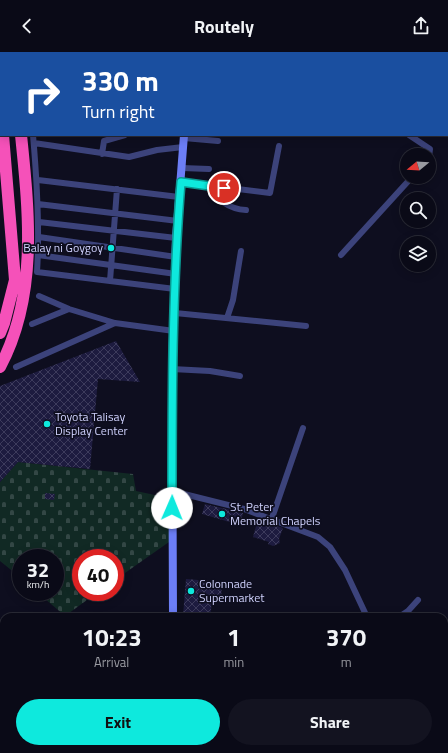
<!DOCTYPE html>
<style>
:root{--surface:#0a0a17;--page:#131320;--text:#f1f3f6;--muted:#999aa1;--line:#2a2b36;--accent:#0ee9dd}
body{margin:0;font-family:"Titillium Web",sans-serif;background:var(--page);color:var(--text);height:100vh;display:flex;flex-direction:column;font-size:15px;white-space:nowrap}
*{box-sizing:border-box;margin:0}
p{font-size:13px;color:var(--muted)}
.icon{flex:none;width:22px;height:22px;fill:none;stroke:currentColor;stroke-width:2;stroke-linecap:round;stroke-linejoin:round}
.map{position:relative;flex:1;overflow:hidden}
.panel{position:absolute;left:0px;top:561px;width:448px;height:140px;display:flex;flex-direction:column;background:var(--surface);border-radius:12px 12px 0 0;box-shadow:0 2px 10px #0003,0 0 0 1px var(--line)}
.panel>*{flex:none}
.hud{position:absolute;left:0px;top:0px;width:448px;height:84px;box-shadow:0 2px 10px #0003,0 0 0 1px var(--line);background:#1a4fa0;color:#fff;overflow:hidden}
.needle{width:26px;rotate:252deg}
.controls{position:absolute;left:400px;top:96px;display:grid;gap:8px}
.controls a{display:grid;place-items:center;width:36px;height:36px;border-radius:50%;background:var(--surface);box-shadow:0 2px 10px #0003,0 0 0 1px var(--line);font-size:20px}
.speed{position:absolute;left:12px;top:497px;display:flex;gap:8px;font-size:20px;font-weight:700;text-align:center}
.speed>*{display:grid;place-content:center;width:52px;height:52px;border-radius:50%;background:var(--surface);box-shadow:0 2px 10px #0003,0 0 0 1px var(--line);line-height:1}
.speed small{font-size:10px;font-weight:400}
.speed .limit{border:6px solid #d22;background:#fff;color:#111}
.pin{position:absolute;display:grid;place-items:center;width:34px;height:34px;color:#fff;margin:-17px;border:2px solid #fff;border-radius:50%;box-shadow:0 1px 4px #0007}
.me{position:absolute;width:44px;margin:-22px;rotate:1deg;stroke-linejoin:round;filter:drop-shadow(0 0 3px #0008)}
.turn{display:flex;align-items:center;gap:14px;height:84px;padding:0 16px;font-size:18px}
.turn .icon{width:52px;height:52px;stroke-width:2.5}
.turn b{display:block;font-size:28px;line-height:34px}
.eta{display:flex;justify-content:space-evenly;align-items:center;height:68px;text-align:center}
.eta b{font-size:24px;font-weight:700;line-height:28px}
.action{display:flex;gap:8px;margin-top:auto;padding:8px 16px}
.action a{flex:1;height:46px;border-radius:24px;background:var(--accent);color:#111;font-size:16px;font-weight:700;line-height:46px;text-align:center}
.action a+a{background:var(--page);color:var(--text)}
header{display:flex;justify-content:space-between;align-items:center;height:52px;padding:0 16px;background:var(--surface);font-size:18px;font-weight:700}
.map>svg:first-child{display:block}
</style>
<header><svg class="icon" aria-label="back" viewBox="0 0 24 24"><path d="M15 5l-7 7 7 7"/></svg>Routely<svg class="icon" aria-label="share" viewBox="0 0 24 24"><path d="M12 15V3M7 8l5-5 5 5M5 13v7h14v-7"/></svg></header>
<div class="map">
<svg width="448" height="701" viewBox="0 0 448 701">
<defs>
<pattern id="cemetery-stones" width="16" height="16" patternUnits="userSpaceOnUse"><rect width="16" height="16" fill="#112924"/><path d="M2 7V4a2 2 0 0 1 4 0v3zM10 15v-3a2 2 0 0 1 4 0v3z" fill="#334745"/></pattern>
<pattern id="building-cross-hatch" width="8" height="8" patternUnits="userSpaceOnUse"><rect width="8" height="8" fill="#1d1b3f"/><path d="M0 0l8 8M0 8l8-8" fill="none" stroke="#3d3b5c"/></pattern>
</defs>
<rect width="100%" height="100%" fill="#0e0e1f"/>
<path fill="url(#cemetery-stones)" d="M18,410L133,422L136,439L169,446V490L115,528V506H81V540H98L65,564L37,540H55V506H21V526L0,509V430Z"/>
<path fill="url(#building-cross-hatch)" d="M116,289L140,330L98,327L90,417L18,410L0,430V334Z
M45,441L55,442L54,448L45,447Z
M205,452L243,461L240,473L202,462Z
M258,467L283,476L279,487L280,491L273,494L268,492L269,490L253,485Z
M186,527L222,530L221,549H212L210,565L183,564Z"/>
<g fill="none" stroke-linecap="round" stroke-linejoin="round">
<path stroke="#3c437b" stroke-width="6" d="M121,1L125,0
M363,1V0
M412,1V0
M33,83C37,129 40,174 37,220L175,237
M409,83L430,97L429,105
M184,86L218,89
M34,91L129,105L157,98L183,95
M102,102L104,89L125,83
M182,116L209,117
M38,128L179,145
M181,130L270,141L279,94
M208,134C218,148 228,157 246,158
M38,152L178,169
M39,170L176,186
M39,185L176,205
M38,203L176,222
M341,203L412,125
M110,229L117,137
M39,244L69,257L115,271L174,279
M175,261L306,274
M227,266L233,248L241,199
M32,272L69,257
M16,315L115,271
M172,317L210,319L240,324
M172,439L244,457L318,485L330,495L345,518L367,565
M272,466L303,376
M399,565L408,559L418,548
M444,637L448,635
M444,643L448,645
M444,676L448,671
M374,701L377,697
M400,701L403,697
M425,701L428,697"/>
<path stroke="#6c7ef6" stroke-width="8" d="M187,1V0
M173,565L172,317L176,186L184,83
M172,701V697"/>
<path stroke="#f551b9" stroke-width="12" d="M14,0V1
M0,46L1,58
M0,281L4,271L15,228L3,83
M0,315C38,244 29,161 21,83"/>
</g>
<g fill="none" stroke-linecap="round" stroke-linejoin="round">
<defs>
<path id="route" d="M172,456C172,347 172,238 181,130L224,136"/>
</defs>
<use href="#route" stroke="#099790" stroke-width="10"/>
<use href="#route" stroke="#0ee9dd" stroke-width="7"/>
</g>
<g fill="#0ee9dd" stroke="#0e0e1f" stroke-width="1.5">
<circle cx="111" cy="196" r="4"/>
<circle cx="47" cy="372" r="4"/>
<circle cx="222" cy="462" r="4"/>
<circle cx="191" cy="539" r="4"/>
</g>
<g text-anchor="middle" stroke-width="3.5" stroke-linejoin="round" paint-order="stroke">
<g font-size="12" fill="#cfd1fc" stroke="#0e0e1f" text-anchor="start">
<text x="103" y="200" text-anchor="end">Balay ni Goygoy</text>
<text x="55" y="369">Toyota Talisay<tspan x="55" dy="14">Display Center</tspan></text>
<text x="230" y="459">St. Peter<tspan x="230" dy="14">Memorial Chapels</tspan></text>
<text x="199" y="536">Colonnade<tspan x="199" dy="14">Supermarket</tspan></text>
</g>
</g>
</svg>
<div class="controls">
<a><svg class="needle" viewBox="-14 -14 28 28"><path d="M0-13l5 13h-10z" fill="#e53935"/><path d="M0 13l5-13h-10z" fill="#999aa1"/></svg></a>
<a><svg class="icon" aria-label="search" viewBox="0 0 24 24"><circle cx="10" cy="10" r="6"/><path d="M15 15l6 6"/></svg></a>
<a><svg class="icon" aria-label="layers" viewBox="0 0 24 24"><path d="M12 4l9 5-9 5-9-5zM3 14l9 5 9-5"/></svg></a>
</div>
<div class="speed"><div>32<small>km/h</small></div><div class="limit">40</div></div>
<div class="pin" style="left:224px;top:136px;background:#d93025"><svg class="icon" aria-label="arrive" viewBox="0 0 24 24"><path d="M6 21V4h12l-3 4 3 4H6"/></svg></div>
<svg class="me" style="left:172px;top:456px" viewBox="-20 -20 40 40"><circle r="19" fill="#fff"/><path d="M0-13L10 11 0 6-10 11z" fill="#0ee9dd"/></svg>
<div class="hud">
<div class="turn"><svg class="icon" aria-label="right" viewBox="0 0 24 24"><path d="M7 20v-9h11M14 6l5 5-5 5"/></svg><div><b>330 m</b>Turn right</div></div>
</div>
<section class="panel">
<div class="eta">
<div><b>10:23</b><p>Arrival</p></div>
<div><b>1</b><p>min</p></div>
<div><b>370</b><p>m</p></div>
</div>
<div class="action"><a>Exit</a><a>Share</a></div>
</section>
</div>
